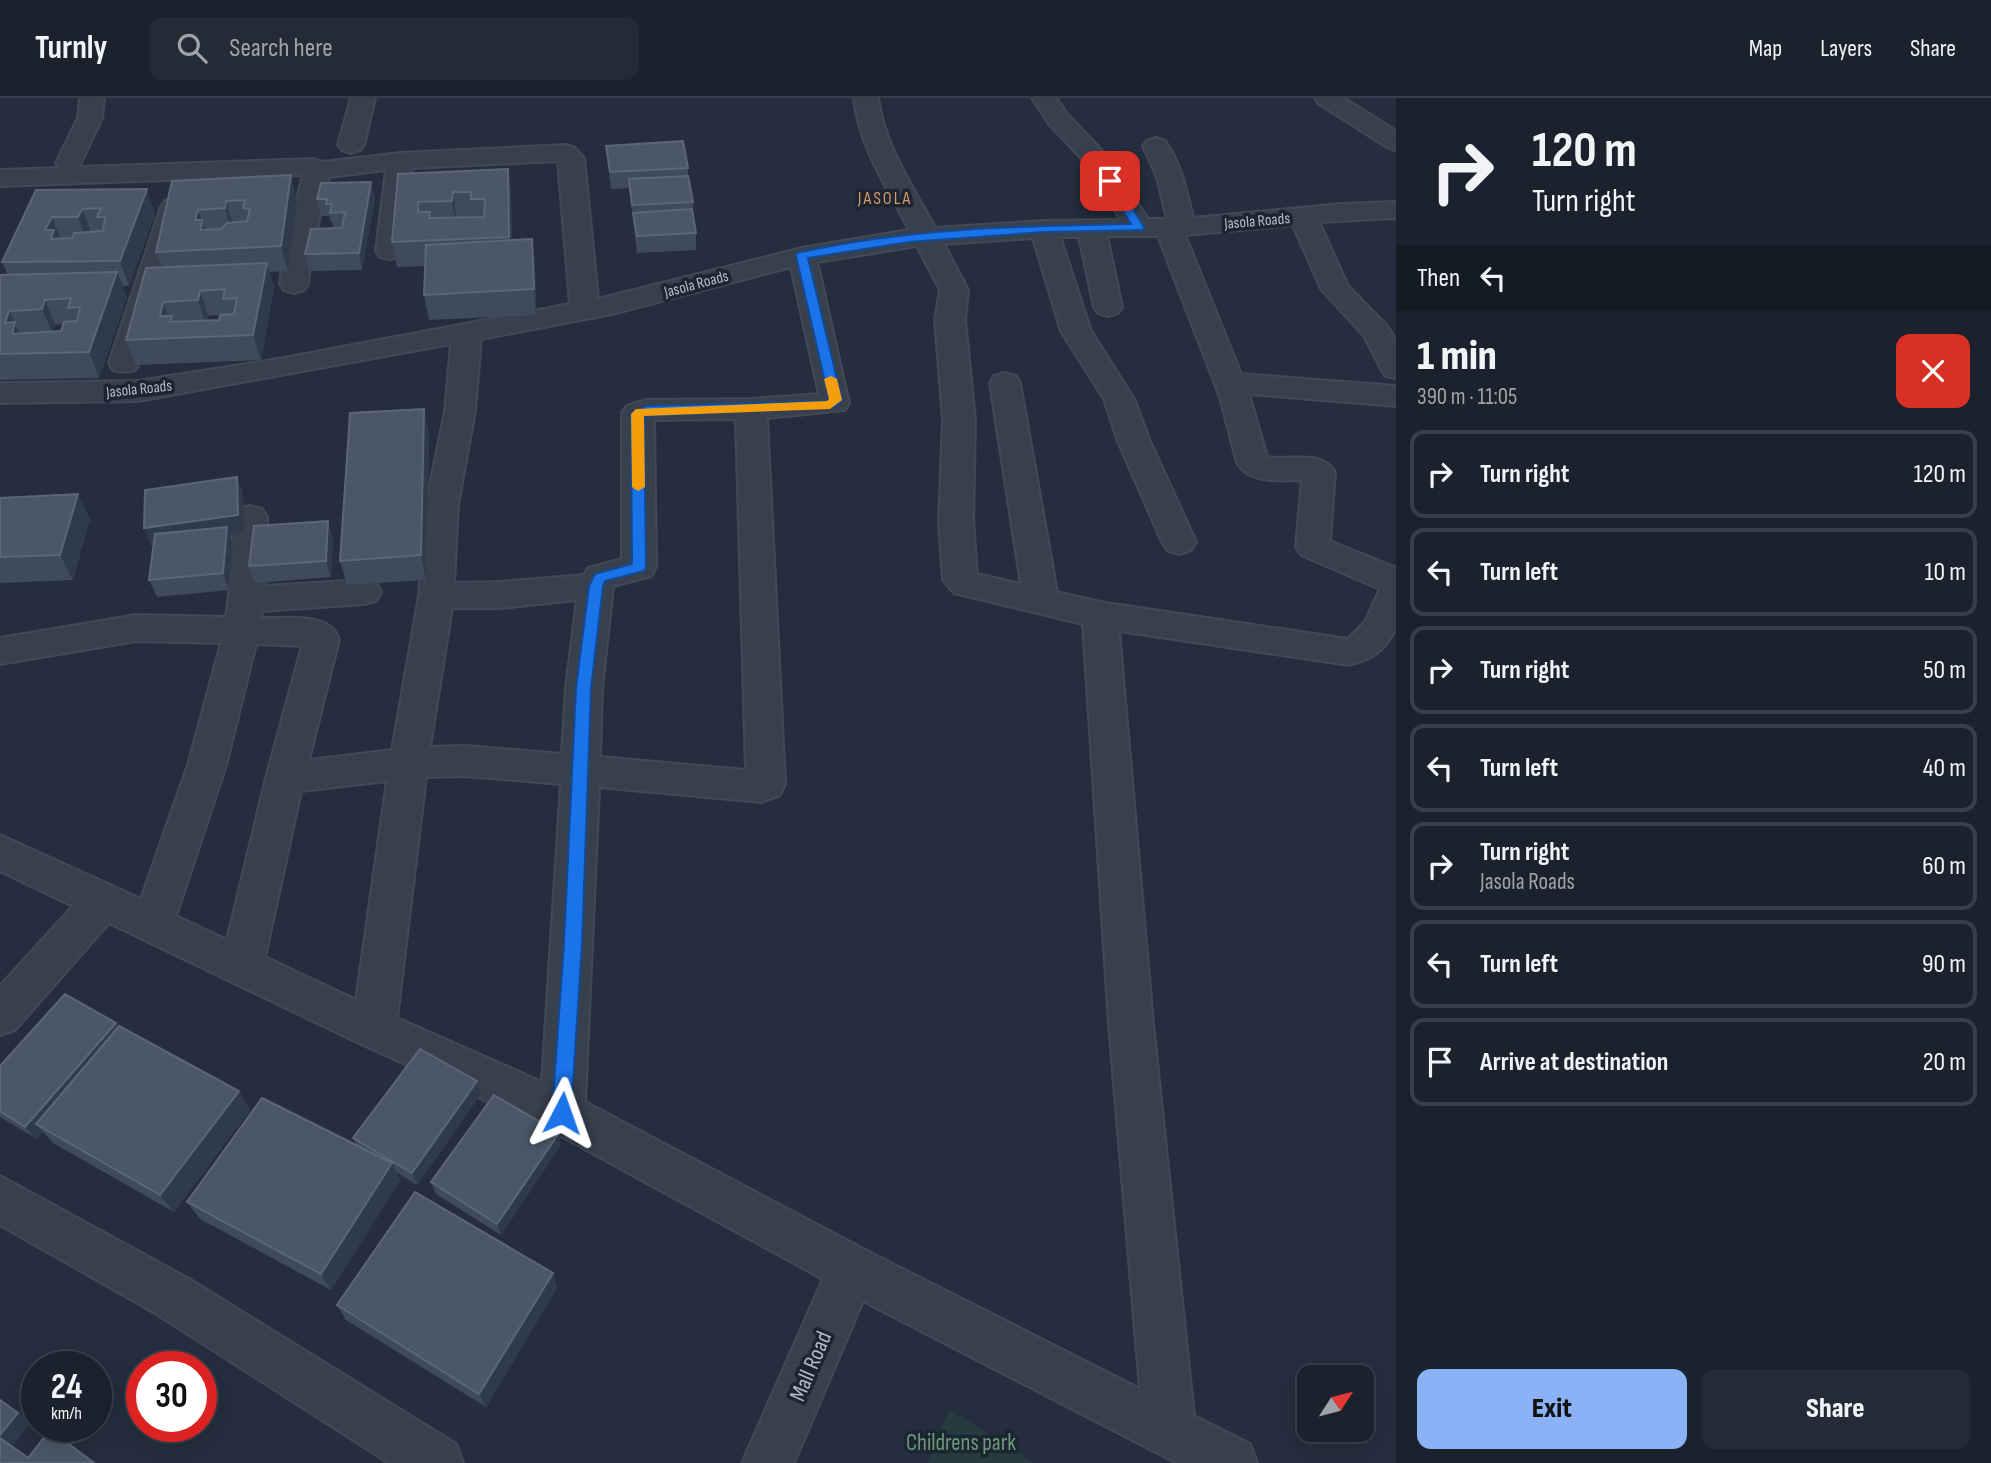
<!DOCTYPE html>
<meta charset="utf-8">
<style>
:root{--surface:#1b222e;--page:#242a36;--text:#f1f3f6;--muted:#a0a4aa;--line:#393f4a;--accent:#8bb1f7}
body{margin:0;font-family:"Sofia Sans Condensed",sans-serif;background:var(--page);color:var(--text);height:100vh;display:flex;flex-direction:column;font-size:26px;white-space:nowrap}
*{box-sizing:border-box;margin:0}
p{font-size:23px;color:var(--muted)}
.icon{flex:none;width:38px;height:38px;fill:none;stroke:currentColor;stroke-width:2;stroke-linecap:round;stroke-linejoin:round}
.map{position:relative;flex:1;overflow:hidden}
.drawer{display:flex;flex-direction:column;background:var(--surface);width:595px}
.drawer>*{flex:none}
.top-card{background:#1b222e;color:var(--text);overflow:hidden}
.needle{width:46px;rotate:54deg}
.controls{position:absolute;left:1297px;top:1267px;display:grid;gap:14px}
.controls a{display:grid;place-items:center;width:77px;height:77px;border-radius:14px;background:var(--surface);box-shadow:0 7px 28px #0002,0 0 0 2px var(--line);font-size:35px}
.speed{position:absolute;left:21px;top:1253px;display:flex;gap:14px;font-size:35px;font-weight:700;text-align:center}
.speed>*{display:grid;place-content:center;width:91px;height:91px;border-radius:50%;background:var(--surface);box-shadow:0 7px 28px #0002,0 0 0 2px var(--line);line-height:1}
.speed small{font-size:18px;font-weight:400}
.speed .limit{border:10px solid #d22;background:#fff;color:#111}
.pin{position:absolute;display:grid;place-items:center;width:60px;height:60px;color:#fff;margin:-30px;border-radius:14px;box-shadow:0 4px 10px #0006}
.me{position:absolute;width:77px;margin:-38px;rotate:4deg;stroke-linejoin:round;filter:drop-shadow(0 0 5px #0008)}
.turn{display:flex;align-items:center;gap:24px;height:147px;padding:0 21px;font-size:32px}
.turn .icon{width:91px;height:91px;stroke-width:2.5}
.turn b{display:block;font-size:49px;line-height:60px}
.then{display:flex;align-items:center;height:66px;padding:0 21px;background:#0003;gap:14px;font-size:26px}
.round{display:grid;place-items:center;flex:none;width:74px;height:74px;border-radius:14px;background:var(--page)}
.overview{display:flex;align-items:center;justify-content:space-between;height:119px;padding:0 21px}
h1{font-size:42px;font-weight:800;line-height:52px}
.button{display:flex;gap:14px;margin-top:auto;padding:14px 21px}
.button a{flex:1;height:80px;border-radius:14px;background:var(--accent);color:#111;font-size:28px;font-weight:800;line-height:80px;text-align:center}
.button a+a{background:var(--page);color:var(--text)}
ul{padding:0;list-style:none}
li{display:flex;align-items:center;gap:21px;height:88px;margin:0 14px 10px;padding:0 7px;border:4px solid var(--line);border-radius:14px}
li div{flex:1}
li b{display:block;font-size:26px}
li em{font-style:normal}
header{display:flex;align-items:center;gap:42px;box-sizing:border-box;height:98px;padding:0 35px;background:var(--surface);border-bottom:2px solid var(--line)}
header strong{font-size:33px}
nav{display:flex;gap:38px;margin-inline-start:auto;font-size:24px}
.search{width:490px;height:63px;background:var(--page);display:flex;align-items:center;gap:18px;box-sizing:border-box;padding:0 24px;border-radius:14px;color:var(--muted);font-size:26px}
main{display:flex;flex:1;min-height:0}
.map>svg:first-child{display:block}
</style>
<header>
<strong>Turnly</strong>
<div class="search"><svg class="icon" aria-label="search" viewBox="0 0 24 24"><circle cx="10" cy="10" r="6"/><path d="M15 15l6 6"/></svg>Search here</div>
<nav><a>Map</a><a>Layers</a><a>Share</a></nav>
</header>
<main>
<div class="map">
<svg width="1396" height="1365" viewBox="0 0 1396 1365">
<rect width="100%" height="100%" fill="#242e3e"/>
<path fill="#263b3f" d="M949,1311L1034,1365H928Z"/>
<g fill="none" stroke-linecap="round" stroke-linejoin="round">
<defs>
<path id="street" d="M80,0H104L102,20L79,69L313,61L323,64L400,55L566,47L575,50L584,60L598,201L802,150L909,132C887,89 859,48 854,0H878C884,47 913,88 935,130L1044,123L1121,122L1086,65L1049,26L1032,0H1056L1067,16L1105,56L1148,121H1167L1157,79L1143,48L1147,43L1156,40L1165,43C1181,66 1187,93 1193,120L1341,106L1396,104V120L1319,124L1348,188L1387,228L1396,242V280L1385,278L1364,238L1321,191L1293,127L1185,137L1241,276L1396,288V308L1249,296L1267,359C1290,363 1321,351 1335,374L1330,443L1396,470V531C1384,553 1373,561 1349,567L1119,533L1153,926L1194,1318L1250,1346L1257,1365H1177L863,1203L794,1365H742L823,1181L546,1030L359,945L109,825L15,932L0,937V888L73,808L0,773V737L141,801L188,667L221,545L136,543L0,566V540L136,517L226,519L231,483L233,419L238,411L250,408L262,411L267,419L265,488L364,482L376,485L381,494L376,503L364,506L262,513L261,520C285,521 331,513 339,542L309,662L392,652L419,498L426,407L445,313L451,246L138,303L0,305V285L138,283L284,260L570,206L558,63L412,70L404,153L400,159L390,161L380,159L376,153L386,72L329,79L312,152L308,186L304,192L294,195L284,192L280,186L284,152L303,77L0,88V72L60,70L56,65L78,20ZM1107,138H1158L1220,299L1237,365C1251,387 1280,382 1302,382L1296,449L1301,457L1380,491L1365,524L1348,541L1100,504L1057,494L1020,285L1016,278L1005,275L994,278L990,285L1021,486L977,476L973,424L975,322L965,222L968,192L944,146L1033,140L1061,233L1104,301L1117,341L1162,444L1167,452L1179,456L1191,452L1196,444L1149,341L1134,301L1091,233L1060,139H1079L1094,209L1098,215L1108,218L1118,215L1122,209ZM917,148L940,192L935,222L943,322L939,424L943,482L954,495L1083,526L1109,926L1140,1291L869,1154L585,1004L599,689L761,704L780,697L785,686L767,320L845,312L849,305L817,164ZM791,169L819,296L751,301L646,302L627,308L622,315V461L588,470L584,477L500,484L454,485L458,407L475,313L481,241L612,216ZM736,321L746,672L600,659L602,590L613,488L651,478L656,469L654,322ZM577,502L566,590L562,656L465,648L430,649L452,510H500ZM256,546L302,548L266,680L227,842L176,818L226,667ZM465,678L561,686L542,984L397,920L426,679ZM387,683L356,902L265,859L301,693Z
M351,0H375L364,47L360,52L351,55L342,52L338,47Z
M1315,0H1344L1396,33V52L1387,49L1318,5Z
M174,101L183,103L187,109L139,265L135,272L124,274L113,272L109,265L161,109L165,103Z
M0,1078L189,1181L456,1346L463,1365H389L155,1215L0,1127Z"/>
</defs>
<use href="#street" stroke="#414957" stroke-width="4"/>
<use href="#street" fill="#38404e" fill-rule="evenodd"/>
</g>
<path fill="#3f4a5c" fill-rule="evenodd" d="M606,48L688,70V79L693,104V115L696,135V152L637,155L629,90L611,91Z
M508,71L511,96L512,142L532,141L535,166L536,217L429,222L424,197L425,168L397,169L392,144L398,76Z
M172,83L297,102L288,173L269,174L274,190L261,262L136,267L126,242L162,169L156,154ZM220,217L219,222H207L208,218Z
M36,92L155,116L129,188H122L127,199L99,280L0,282V177H8L2,164ZM63,226L61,233L53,234L55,227Z
M317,101H375L362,172L309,173L305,156L333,130L332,123H330L329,118H321Z
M429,336L426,482L347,487L340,463Z
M237,379L243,396L244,434L229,436L233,446L229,492L157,499L149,482L154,446L151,447L144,430Z
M0,400L90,421L73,482L0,485Z
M333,440L331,479L255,485L249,468Z
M116,925L119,928L239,993L250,1012L174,1114L53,1045L43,1034L37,1041L0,1019V968Z
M477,983L481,996L417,1087L396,1074L400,1083L331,1192L200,1121L187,1104L357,1048L353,1040Z
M561,1047L501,1137L436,1096L431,1084Z
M553,1175L557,1190L486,1309L346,1222L337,1207Z"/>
<path fill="#2f3a4b" d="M508,71L511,96L512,164L509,139Z
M291,77L297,102L288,173L281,148Z
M371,84L375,101L362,172L359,155Z
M147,91L155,116L129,188L120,163Z
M453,94L456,119V128L452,103Z
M226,103L233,128L232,135L225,110Z
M82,111L92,136L88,144L78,119Z
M198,112L202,125V122L210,147L195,122Z
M52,119L62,144L64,157L45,132Z
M532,141L535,166L536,217L534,191Z
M267,165L274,190L261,262L253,237Z
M117,174L127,199L99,280L89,254Z
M200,193L208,218L206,227L198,202Z
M45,202L55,227L53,236L42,211Z
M163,204L172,229L160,218Z
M9,213L26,249L24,256L5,225Z
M424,311L429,336L426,482L421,457Z
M237,379L243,396L244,434L229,436L233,446L229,492L223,475L226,437L151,447L144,430Z
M78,396L90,421L73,482L60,457Z
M328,423L333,440L331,479L326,463Z
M116,925L126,938L36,1026L43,1034L37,1041L25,1029Z
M477,983L481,996L417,1087L412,1075Z
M239,993L250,1012L174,1114L160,1097Z
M559,1035L561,1047L501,1137L497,1126Z
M392,1065L400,1083L331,1192L321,1176Z
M553,1175L557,1190L486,1309L479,1296Z
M0,1300L31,1324L13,1347L38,1365L0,1363Z
M50,1332L68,1344L97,1365H94Z"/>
<path fill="#4b5768" stroke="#5c6677" stroke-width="2" fill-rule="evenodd" d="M683,43L688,70L610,74L606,48Z
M508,71L509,139L392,144L398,76ZM453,94H471V101H485L484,119L429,120L430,114H418V104L452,103Z
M291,77L281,148L156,154L172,83ZM245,102L243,110L250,111L247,123L227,125L221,131L201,132L202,122H195L198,112L225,110L226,103Z
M688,78L693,104L632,107L629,81Z
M371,84L359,155L305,156L311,131L342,130L345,114L330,115L332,106H326L327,101H317L321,85Z
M147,91L120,163L2,164L36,92ZM101,110L97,119H105L103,133L74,135L72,140L51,141L54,132H45L52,119H78L82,111Z
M692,111L696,135L637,138L633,115Z
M532,141L534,191L424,197L426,147Z
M267,165L253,237L126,242L146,170ZM225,191L223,201L237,200L234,216L220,217L219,222L170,224L172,218H160L163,204L198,202L200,193Z
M117,174L89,254L0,256V177ZM71,200L68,210L80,209L77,223L64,224L61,233L12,236L15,224L5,225L9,213L42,211L45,202Z
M424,311L421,457L340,463L350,315Z
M237,379L238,417L144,430L145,392Z
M78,396L60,457L0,459V400Z
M328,423L326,463L249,468L254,428Z
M227,429L223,475L149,482L155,436Z
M65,896L116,925L25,1029L0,1013V968Z
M119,928L239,993L160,1097L36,1026Z
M420,951L477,983L412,1075L353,1040Z
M494,997L559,1035L497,1126L431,1084Z
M262,1000L392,1065L321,1176L187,1104Z
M415,1094L553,1175L479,1296L337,1207Z
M0,1302L18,1315L0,1337Z
M50,1332L94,1365H0V1340L28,1360Z"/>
<path fill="#1a73e8" stroke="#114b97" stroke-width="2" d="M1110,80L1116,83L1144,129L1143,132L1044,134L909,144L808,160L842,302L835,309L644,318L646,469L644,473L605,483L603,488L591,590L582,846L571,1015L568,1021L562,1024L555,1021L552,1015L564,846L576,590L589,488L595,476L632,466L631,316L646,308L827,303L829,301L796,158L797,155C906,130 1020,128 1131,126L1105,83Z"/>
<path fill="#f59e0b" d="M831,278L837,281L842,302L830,311L644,318L645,389L638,393L632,389L631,316L636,311L827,303L829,301L824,281Z"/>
<g text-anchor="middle" stroke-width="7" stroke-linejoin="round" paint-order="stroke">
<g font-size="16" fill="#b4bbc9" stroke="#1d2533">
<text transform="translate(1257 122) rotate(-5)" y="6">Jasola Roads</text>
<text transform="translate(696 185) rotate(-15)" y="6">Jasola Roads</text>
<text transform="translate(139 290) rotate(-6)" y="6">Jasola Roads</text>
</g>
<g font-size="18" letter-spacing="2" fill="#d49964" stroke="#1d2533">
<text x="885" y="106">JASOLA</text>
</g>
<g font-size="23" fill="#b4bbc9" stroke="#1d2533">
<text transform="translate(810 1268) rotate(-67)" y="8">Mall Road</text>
</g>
<g font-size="23" fill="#6b9a78" stroke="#1d2533">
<text x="961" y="1352">Childrens park</text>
</g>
</g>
</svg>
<div class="controls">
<a><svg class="needle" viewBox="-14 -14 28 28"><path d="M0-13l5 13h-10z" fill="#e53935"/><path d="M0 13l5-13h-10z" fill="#a0a4aa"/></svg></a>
</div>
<div class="speed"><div>24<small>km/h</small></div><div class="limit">30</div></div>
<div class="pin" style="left:1110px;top:83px;background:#d93025"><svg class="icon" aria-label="arrive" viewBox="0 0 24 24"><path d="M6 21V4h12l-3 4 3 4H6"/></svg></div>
<svg class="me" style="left:562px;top:1015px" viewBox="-20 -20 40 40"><path d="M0-17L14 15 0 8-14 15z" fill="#1a73e8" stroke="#fff" stroke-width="4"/></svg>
</div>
<section class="drawer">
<div class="top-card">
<div class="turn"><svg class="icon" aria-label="right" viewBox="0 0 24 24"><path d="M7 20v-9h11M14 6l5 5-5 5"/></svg><div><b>120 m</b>Turn right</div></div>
<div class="then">Then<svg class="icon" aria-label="left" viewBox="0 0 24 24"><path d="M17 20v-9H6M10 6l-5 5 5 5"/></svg></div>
</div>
<div class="overview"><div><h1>1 min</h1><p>390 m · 11:05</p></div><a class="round" style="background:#d93025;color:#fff"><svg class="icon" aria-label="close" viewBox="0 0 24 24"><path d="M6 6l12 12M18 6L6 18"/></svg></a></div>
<ul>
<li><svg class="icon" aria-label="right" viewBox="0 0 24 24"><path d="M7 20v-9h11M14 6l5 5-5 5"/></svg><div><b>Turn right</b></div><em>120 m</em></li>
<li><svg class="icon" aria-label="left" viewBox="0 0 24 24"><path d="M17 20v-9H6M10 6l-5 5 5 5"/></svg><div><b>Turn left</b></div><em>10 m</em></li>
<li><svg class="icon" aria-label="right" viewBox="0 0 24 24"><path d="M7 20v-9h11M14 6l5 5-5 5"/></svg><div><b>Turn right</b></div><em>50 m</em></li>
<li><svg class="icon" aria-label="left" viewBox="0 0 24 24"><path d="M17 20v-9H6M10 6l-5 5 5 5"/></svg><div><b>Turn left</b></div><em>40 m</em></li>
<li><svg class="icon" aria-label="right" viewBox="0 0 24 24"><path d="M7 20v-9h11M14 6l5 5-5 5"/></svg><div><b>Turn right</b><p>Jasola Roads</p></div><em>60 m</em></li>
<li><svg class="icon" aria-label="left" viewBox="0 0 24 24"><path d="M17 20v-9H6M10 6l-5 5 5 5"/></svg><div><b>Turn left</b></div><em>90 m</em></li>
<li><svg class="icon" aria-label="arrive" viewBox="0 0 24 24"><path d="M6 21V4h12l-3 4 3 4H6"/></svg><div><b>Arrive at destination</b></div><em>20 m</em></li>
</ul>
<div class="button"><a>Exit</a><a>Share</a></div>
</section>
</main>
